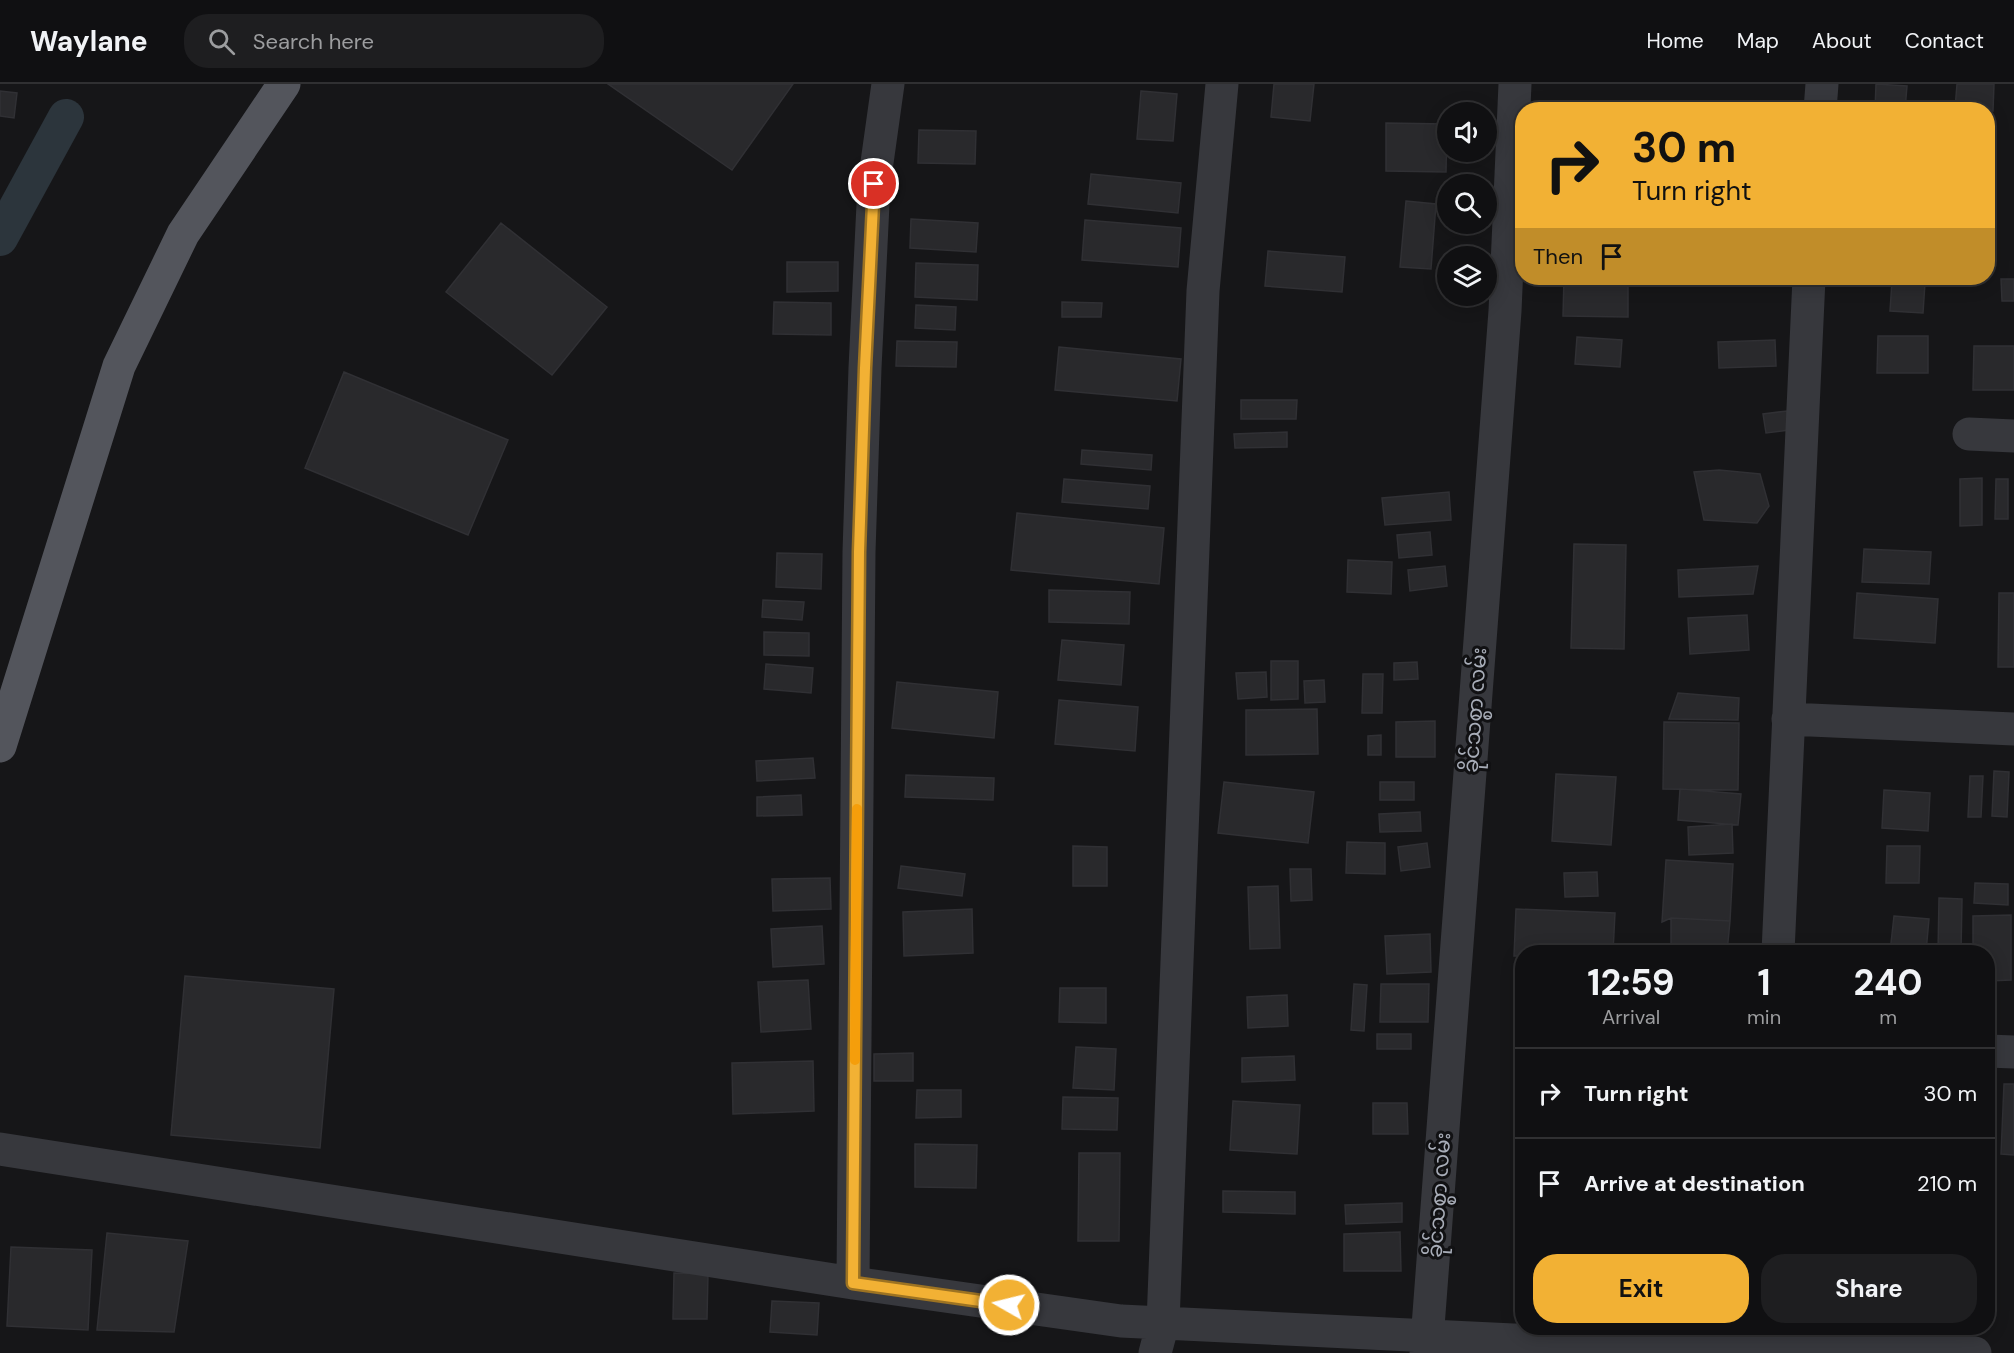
<!DOCTYPE html>
<meta charset="utf-8">
<style>
:root{--surface:#101012;--page:#1e1e20;--text:#f1f3f6;--muted:#9c9d9f;--line:#303032;--accent:#f2b134}
body{margin:0;font-family:"DM Sans","Noto Sans Myanmar",sans-serif;background:var(--page);color:var(--text);height:100vh;display:flex;flex-direction:column;font-size:22px;white-space:nowrap}
*{box-sizing:border-box;margin:0}
p{font-size:20px;color:var(--muted)}
.icon{flex:none;width:33px;height:33px;fill:none;stroke:currentColor;stroke-width:2;stroke-linecap:round;stroke-linejoin:round}
.map{position:relative;flex:1;overflow:hidden}
.panel{position:absolute;left:1515px;top:861px;width:480px;height:390px;display:flex;flex-direction:column;background:var(--surface);border-radius:24px;box-shadow:0 3px 15px #0003,0 0 0 2px var(--line)}
.panel>*{flex:none}
.guide{position:absolute;left:1515px;top:18px;width:480px;height:183px;border-radius:24px;box-shadow:0 3px 15px #0003,0 0 0 2px var(--line);background:#f2b134;color:#111;overflow:hidden}
.fabs{position:absolute;left:1437px;top:18px;display:grid;gap:12px}
.fabs a{display:grid;place-items:center;width:60px;height:60px;border-radius:50%;background:var(--surface);box-shadow:0 3px 15px #0003,0 0 0 2px var(--line);font-size:30px}
.pin{position:absolute;display:grid;place-items:center;width:51px;height:51px;color:#fff;margin:-26px;border:3px solid #fff;border-radius:50%;box-shadow:0 2px 6px #0007}
.me{position:absolute;width:66px;margin:-33px;rotate:278deg;stroke-linejoin:round;filter:drop-shadow(0 0 4px #0008)}
.turn{display:flex;align-items:center;gap:21px;height:126px;padding:0 18px;font-size:27px}
.turn .icon{width:78px;height:78px;stroke-width:2.5}
.turn b{display:block;font-size:42px;line-height:51px}
.then{display:flex;align-items:center;height:57px;padding:0 18px;background:#0003;gap:12px;font-size:22px}
.eta{display:flex;justify-content:space-evenly;align-items:center;height:102px;text-align:center}
.eta b{font-size:36px;font-weight:700;line-height:42px}
.button{display:flex;gap:12px;margin-top:auto;padding:12px 18px}
.button a{flex:1;height:69px;border-radius:24px;background:var(--accent);color:#111;font-size:24px;font-weight:700;line-height:69px;text-align:center}
.button a+a{background:var(--page);color:var(--text)}
ul{padding:0;list-style:none}
li{display:flex;align-items:center;gap:18px;height:90px;padding:0 18px;border-top:2px solid var(--line)}
li div{flex:1}
li b{display:block;font-size:22px}
li em{font-style:normal}
header{display:flex;align-items:center;gap:36px;box-sizing:border-box;height:84px;padding:0 30px;background:var(--surface);border-bottom:2px solid var(--line)}
header strong{font-size:28px}
nav{display:flex;gap:33px;margin-inline-start:auto;font-size:21px}
.search{width:420px;height:54px;background:var(--page);display:flex;align-items:center;gap:15px;box-sizing:border-box;padding:0 21px;border-radius:24px;color:var(--muted);font-size:22px}
.map>svg:first-child{display:block}
</style>
<header>
<strong>Waylane</strong>
<div class="search"><svg class="icon" aria-label="search" viewBox="0 0 24 24"><circle cx="10" cy="10" r="6"/><path d="M15 15l6 6"/></svg>Search here</div>
<nav><a>Home</a><a>Map</a><a>About</a><a>Contact</a></nav>
</header>
<div class="map">
<svg width="2014" height="1269" viewBox="0 0 2014 1269">
<rect width="100%" height="100%" fill="#161618"/>
<g fill="none" stroke-linecap="round" stroke-linejoin="round">
<path stroke="#2c353c" stroke-width="36" d="M0,154L66,33"/>
</g>
<path fill="#29292c" stroke="#303034" stroke-width="1.5" d="M608,0H793L732,86Z
M1274,0H1314L1310,37L1271,33Z
M1876,0L1907,2L1905,26H1875Z
M1957,0H1994L1993,27L1955,25Z
M0,7L17,9L14,34L0,32Z
M1141,7L1177,10L1173,57L1137,55Z
M1386,39L1447,40L1446,88L1386,87Z
M919,46L976,47L975,80L918,79Z
M1091,90L1181,99L1178,129L1088,120Z
M1406,117L1436,120L1431,185L1400,183Z
M911,135L978,139L976,168L910,164Z
M1085,136L1181,144L1178,183L1082,176Z
M501,139L607,223L552,291L446,208Z
M1268,167L1345,173L1342,208L1265,202Z
M787,178H838V207L787,208Z
M916,179L978,181L977,216L915,213Z
M1564,194H1628V233L1563,232Z
M2001,195H2014V217H2002Z
M1892,197L1925,199L1923,229L1890,227Z
M774,218L831,219V251L773,250Z
M1062,218L1102,219L1101,233H1062Z
M916,221L956,223L955,246L915,244Z
M1878,252H1928V289H1877Z
M1577,253L1622,256L1620,283L1575,280Z
M1775,256L1776,282L1719,284L1718,258Z
M897,257L957,258L956,283L896,282Z
M1974,262H2014V306H1973Z
M1059,263L1181,275L1177,317L1055,306Z
M344,288L508,356L468,451L305,384Z
M1241,316H1297L1296,335H1241Z
M1787,327L1789,346L1766,349L1763,330Z
M1287,348V363L1235,364L1234,350Z
M1082,366L1152,371L1151,386L1081,380Z
M1719,386L1760,390L1769,422L1757,439L1704,436L1694,388Z
M1982,394V441L1960,442V395Z
M1064,395L1150,402L1148,425L1062,418Z
M1996,395H2008V435H1995Z
M1449,408L1451,436L1385,441L1382,414Z
M1017,429L1164,444L1159,500L1011,486Z
M1430,448L1432,471L1399,474L1397,451Z
M1574,460L1626,461L1624,565L1571,564Z
M1864,465L1931,468L1929,500L1862,498Z
M777,469L822,470L821,505L776,503Z
M1348,476L1392,478L1391,510L1347,508Z
M1445,482L1447,502L1410,507L1408,486Z
M1758,482L1753,510L1679,513L1678,486Z
M1049,506L1130,508L1129,540L1049,538Z
M1857,509L1938,515L1935,559L1854,554Z
M1999,509H2014V583H1998Z
M763,516L804,518L802,536L762,533Z
M1747,531L1749,566L1690,570L1688,534Z
M764,548L809,549V572L764,571Z
M1062,556L1124,561L1121,601L1058,596Z
M1271,577H1298V615L1271,616Z
M1417,578L1418,595L1394,596V579Z
M766,580L813,584L811,609L764,605Z
M1266,588L1267,613L1238,615L1236,589Z
M1363,590H1383L1382,629H1362Z
M1324,596L1325,618L1305,619L1304,597Z
M897,598L998,608L994,654L892,644Z
M1678,609L1739,614L1738,636L1669,635Z
M1059,616L1138,623L1135,667L1055,660Z
M1317,625L1318,670L1246,671V626Z
M1435,637V673H1396V638Z
M1664,638L1739,639L1738,706L1663,705Z
M1381,651V671H1368V652Z
M813,674L815,694L757,697L756,677Z
M1994,687L2009,688L2007,733L1992,732Z
M1556,690L1616,693L1611,761L1552,757Z
M906,691L994,694L993,716L905,713Z
M1970,692H1983L1981,733H1968Z
M1224,698L1314,708L1308,759L1218,749Z
M1380,698H1414V716H1380Z
M1680,705L1741,710L1738,741L1678,736Z
M1884,706L1930,709L1928,747L1882,744Z
M801,711L802,731L757,732V713Z
M1420,728L1421,747L1380,748L1379,730Z
M1732,740L1733,769L1689,771L1688,743Z
M1347,758L1385,759V790L1346,789Z
M1427,759L1430,783L1401,787L1398,763Z
M1073,762L1107,763V802H1073Z
M1887,762H1920L1919,799H1886Z
M1666,776L1733,780L1730,837L1671,834L1662,838Z
M901,782L965,790L962,812L898,804Z
M1290,785H1311L1312,816L1291,817Z
M1597,788L1598,812L1565,813L1564,789Z
M830,794L831,825L773,827L772,795Z
M1975,799L2008,800V821L1974,819Z
M1278,802L1280,864L1250,865L1248,803Z
M1939,814L1962,815L1961,868H1938Z
M972,825L973,869L904,872L903,828Z
M1516,825L1615,829L1613,868H1522V872H1514Z
M2011,831V896L1988,897V868H1973V832Z
M1894,832L1929,835L1926,868H1890Z
M1671,834L1730,837L1727,868H1671Z
M822,842L824,880L773,883L771,845Z
M1430,850L1431,888L1387,890L1385,852Z
M185,892L334,905L320,1064L171,1051Z
M808,896L811,945L761,948L758,898Z
M1354,900L1367,901L1364,947L1351,946Z
M1381,900H1429L1428,938H1380Z
M1060,904H1106V939L1059,938Z
M1287,911L1288,942L1248,944L1247,913Z
M1377,950H1411V965H1377Z
M1076,963L1116,965L1114,1006L1073,1004Z
M913,969V997H874V970Z
M1294,972L1295,996L1242,998V974Z
M813,977L814,1027L733,1030L732,979Z
M1988,996H1990V1047H1988Z
M2004,1000H2014V1071L2001,1070Z
M917,1006H961V1033L916,1034Z
M1063,1013L1118,1014L1117,1046L1062,1045Z
M1233,1017L1300,1021L1297,1070L1230,1066Z
M1373,1019H1407L1408,1050H1373Z
M915,1060L977,1061L976,1104L915,1103Z
M1079,1069H1120L1119,1157H1078Z
M1223,1107L1295,1108V1130L1223,1128Z
M1402,1119V1138L1346,1140L1345,1121Z
M1400,1148L1401,1187H1344V1150Z
M107,1149L188,1157L174,1248L97,1246Z
M11,1163L92,1166L88,1246L7,1242Z
M674,1189L708,1190L707,1235H673Z
M772,1217L819,1219L817,1251L770,1248Z"/>
<g fill="none" stroke-linecap="round" stroke-linejoin="round">
<path stroke="#37383d" stroke-width="33" d="M1820,26L1822,0
M1969,350L2014,352
M1788,635L2014,645
M1778,868L1809,194
M1988,967L2014,968
M0,1065L853,1199L1121,1237L1513,1256L1975,1269
M853,1199L859,468L865,284L874,100L888,0
M1155,1269L1163,1239L1203,207L1222,0
M1426,1269L1505,227L1515,0"/>
<path stroke="#53555c" stroke-width="33" d="M0,662L119,282L183,150L284,0"/>
</g>
<g fill="none" stroke-linecap="round" stroke-linejoin="round">
<defs>
<path id="route" d="M874,100L865,284L859,468L853,1199L1009,1221"/>
</defs>
<use href="#route" stroke="#9d7322" stroke-width="15"/>
<use href="#route" stroke="#f2b134" stroke-width="10"/>
<path stroke="#f59e0b" stroke-width="10" d="M855,976L857,725"/>
</g>
<g text-anchor="middle" stroke-width="6" stroke-linejoin="round" paint-order="stroke">
<g font-size="21" fill="#a8adb8" stroke="#111113">
<text transform="translate(1475 626) rotate(-86)" y="7">ခိုင်သစ္စာ လမ်း</text>
<text transform="translate(1439 1111) rotate(-86)" y="7">ခိုင်သစ္စာ လမ်း</text>
</g>
</g>
</svg>
<div class="fabs">
<a><svg class="icon" aria-label="sound" viewBox="0 0 24 24"><path d="M4 9h4l5-4v14l-5-4H4zM17 9q2 3 0 6"/></svg></a>
<a><svg class="icon" aria-label="search" viewBox="0 0 24 24"><circle cx="10" cy="10" r="6"/><path d="M15 15l6 6"/></svg></a>
<a><svg class="icon" aria-label="layers" viewBox="0 0 24 24"><path d="M12 4l9 5-9 5-9-5zM3 14l9 5 9-5"/></svg></a>
</div>
<div class="pin" style="left:874px;top:100px;background:#d93025"><svg class="icon" aria-label="arrive" viewBox="0 0 24 24"><path d="M6 21V4h12l-3 4 3 4H6"/></svg></div>
<svg class="me" style="left:1009px;top:1221px" viewBox="-20 -20 40 40"><circle r="17" fill="#f2b134" stroke="#fff" stroke-width="3"/><path d="M0-11L8 9 0 5-8 9z" fill="#fff"/></svg>
<div class="guide">
<div class="turn"><svg class="icon" aria-label="right" viewBox="0 0 24 24"><path d="M7 20v-9h11M14 6l5 5-5 5"/></svg><div><b>30 m</b>Turn right</div></div>
<div class="then">Then<svg class="icon" aria-label="arrive" viewBox="0 0 24 24"><path d="M6 21V4h12l-3 4 3 4H6"/></svg></div>
</div>
<section class="panel">
<div class="eta">
<div><b>12:59</b><p>Arrival</p></div>
<div><b>1</b><p>min</p></div>
<div><b>240</b><p>m</p></div>
</div>
<ul>
<li><svg class="icon" aria-label="right" viewBox="0 0 24 24"><path d="M7 20v-9h11M14 6l5 5-5 5"/></svg><div><b>Turn right</b></div><em>30 m</em></li>
<li><svg class="icon" aria-label="arrive" viewBox="0 0 24 24"><path d="M6 21V4h12l-3 4 3 4H6"/></svg><div><b>Arrive at destination</b></div><em>210 m</em></li>
</ul>
<div class="button"><a>Exit</a><a>Share</a></div>
</section>
</div>
